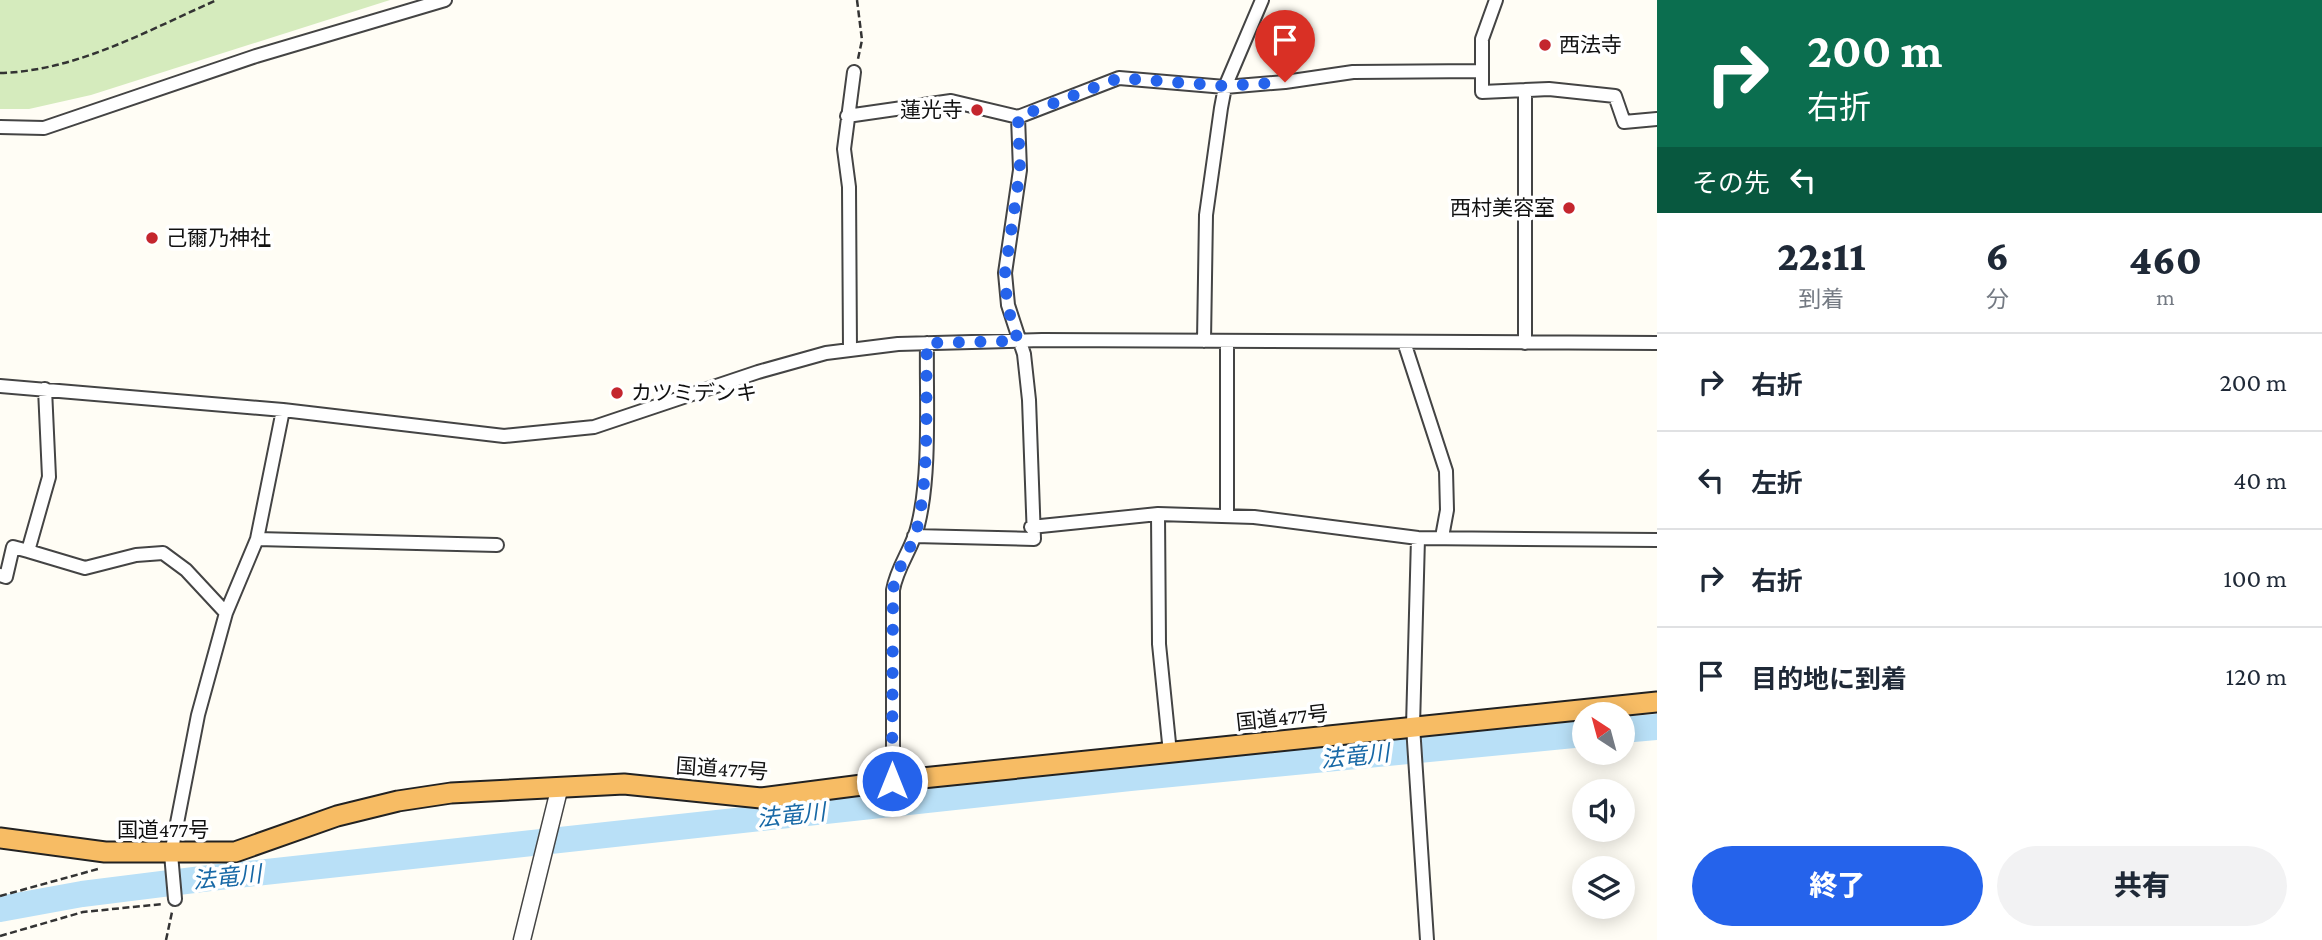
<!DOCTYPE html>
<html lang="ja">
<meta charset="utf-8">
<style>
:root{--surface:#fff;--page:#f2f2f3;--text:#1f2937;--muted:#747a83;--line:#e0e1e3;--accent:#2563eb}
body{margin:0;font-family:"Crimson Pro","Noto Sans JP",serif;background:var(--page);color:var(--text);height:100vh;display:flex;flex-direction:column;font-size:26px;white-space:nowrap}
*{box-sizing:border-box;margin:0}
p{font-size:23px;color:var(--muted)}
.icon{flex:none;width:38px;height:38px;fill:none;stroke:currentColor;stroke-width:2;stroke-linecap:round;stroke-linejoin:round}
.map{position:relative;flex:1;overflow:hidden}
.details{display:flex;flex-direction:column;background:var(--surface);width:665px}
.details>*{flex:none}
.hud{background:#0b6e4f;color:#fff;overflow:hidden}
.needle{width:46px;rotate:324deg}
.tools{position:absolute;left:1572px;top:702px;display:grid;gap:14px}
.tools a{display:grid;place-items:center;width:63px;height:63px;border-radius:50%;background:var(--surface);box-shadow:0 4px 18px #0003;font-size:35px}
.pin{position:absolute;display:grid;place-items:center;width:60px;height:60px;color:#fff;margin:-72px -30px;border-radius:50% 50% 50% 0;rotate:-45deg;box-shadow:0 0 7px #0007}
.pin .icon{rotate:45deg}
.me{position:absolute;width:77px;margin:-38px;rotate:0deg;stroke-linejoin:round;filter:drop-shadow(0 0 5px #0008)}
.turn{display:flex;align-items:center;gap:24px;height:147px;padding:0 35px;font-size:32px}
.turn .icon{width:91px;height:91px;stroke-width:2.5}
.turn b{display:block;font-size:49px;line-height:60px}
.then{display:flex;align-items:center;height:66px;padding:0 35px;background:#0003;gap:14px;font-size:26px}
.eta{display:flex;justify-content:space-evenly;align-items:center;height:119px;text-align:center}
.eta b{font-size:42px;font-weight:800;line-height:49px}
.button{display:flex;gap:14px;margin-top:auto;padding:14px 35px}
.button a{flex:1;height:80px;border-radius:42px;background:var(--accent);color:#fff;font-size:28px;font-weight:800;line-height:80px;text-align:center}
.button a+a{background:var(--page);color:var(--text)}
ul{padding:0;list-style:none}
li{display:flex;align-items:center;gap:21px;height:98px;padding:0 35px;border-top:2px solid var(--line)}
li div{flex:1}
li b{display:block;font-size:26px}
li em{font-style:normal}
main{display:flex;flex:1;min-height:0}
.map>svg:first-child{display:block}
</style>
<main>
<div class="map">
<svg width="1657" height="940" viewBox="0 0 1657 940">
<rect width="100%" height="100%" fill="#fffdf5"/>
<path fill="#d5ebbd" d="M0,0H390L91,95L29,109H0Z"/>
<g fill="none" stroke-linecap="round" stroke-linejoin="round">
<path stroke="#b9e0f7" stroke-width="26" d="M1622,730L1657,727
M0,909L82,894L210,878L1130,778L1584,734"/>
<defs>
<path id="minor" d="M1496,0L1482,39V92L1549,89L1615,96L1624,122L1657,119
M847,116L951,101L1018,117L1119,78L1225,87L1285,82L1353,72L1481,71
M0,127L44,128L256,56L445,0
M1204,341L1206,215L1221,108L1225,87L1262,0
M1227,341V516
M1404,342L1446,471L1447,510L1442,537
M1525,343V90
M850,349L849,187L844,149L854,72
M0,386L283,410L504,436L594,427L758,372L826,353L898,344L1042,340L1657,343
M45,389L49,477L28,551L85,568L136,555L163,553L186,570L226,613
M1031,527L1158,514
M914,536L1034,539L1029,400L1024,354L1008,305L1005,273L1020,170L1018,117
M1418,538L1413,726L1427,940
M257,539L497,545
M0,575L6,577L13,547L28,551
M1170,753L1159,644L1158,514L1254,517L1418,538L1657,540
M893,781V590C897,566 913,548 918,525C931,473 926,398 927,343
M175,899L171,854L198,715L226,613L257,539L283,410"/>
<path id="tertiary" d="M522,940L560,786"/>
<path id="trunk" d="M0,838L105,852H235L337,816L398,801L451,793L624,784L761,798L893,781L1657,702"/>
</defs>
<use href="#minor" stroke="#444" stroke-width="16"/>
<use href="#tertiary" stroke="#444" stroke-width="19"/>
<use href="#trunk" stroke="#222" stroke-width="23"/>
<path stroke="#333" stroke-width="2.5" stroke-dasharray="7 3.5" stroke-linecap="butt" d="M857,0L862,40L858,59
M0,73C77,71 148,30 217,0
M0,896L98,869
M0,936L83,912L163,904
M166,940L172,912"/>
<use href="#minor" stroke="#fff" stroke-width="12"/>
<use href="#tertiary" stroke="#fff" stroke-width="16"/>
<use href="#trunk" stroke="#f7bc64" stroke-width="19"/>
</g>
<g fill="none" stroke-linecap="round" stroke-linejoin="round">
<path stroke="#2563eb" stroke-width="12" stroke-dasharray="0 21.6" d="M892,781L893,590C897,565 914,547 918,524C930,466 925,402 927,343L1018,341L1007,305L1005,273L1020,170L1018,117L1119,78L1225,86L1285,82"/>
</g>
<g fill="#c4262e" stroke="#fff" stroke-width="2.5">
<circle cx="1545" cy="45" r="7"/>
<circle cx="977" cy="110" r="7"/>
<circle cx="1569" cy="208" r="7"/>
<circle cx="152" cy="238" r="7"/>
<circle cx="617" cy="393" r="7"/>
</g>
<g text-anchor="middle" stroke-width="7" stroke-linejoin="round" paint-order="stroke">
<g font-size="21" fill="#111" stroke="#fff" text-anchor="start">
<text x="1559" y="52">西法寺</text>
<text x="963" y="117" text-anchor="end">蓮光寺</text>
<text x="1555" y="215" text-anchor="end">西村美容室</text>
<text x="166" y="245">己爾乃神社</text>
<text x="631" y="400">カツミデンキ</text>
</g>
<g font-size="21" fill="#111" stroke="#fff">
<text transform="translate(1282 718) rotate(-6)" y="7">国道477号</text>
<text transform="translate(722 769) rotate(4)" y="7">国道477号</text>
<text x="163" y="837">国道477号</text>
</g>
<g font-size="23" font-style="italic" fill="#1768a6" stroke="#fff">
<text transform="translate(1355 756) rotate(-6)" y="8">法竜川</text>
<text transform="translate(791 815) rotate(-6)" y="8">法竜川</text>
<text transform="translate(227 877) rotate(-6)" y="8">法竜川</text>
</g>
</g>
</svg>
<div class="tools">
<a><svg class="needle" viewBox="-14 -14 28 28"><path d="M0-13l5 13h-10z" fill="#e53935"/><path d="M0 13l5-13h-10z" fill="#747a83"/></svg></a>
<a><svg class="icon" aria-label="sound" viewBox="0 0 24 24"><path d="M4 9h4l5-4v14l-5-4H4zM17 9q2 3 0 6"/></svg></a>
<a><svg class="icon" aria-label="layers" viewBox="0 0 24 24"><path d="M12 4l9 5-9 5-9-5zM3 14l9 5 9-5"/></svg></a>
</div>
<div class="pin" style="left:1285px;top:82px;background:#d93025"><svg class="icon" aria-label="arrive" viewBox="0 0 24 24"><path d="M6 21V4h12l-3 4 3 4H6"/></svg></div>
<svg class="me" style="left:892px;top:781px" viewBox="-20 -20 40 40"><circle r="17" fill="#2563eb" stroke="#fff" stroke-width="3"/><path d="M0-11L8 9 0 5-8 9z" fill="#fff"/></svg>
</div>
<section class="details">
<div class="hud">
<div class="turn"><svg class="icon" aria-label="right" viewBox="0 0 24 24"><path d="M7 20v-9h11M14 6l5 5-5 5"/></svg><div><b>200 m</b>右折</div></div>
<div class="then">その先<svg class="icon" aria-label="left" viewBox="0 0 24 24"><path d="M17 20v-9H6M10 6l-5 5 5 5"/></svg></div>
</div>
<div class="eta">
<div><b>22:11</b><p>到着</p></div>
<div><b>6</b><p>分</p></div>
<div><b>460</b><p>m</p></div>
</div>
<ul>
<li><svg class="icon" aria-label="right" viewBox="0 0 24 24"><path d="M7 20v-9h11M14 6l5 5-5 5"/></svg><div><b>右折</b></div><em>200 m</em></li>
<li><svg class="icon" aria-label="left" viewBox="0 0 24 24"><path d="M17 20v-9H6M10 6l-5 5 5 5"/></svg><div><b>左折</b></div><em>40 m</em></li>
<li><svg class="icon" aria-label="right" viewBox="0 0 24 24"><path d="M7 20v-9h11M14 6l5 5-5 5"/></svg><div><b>右折</b></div><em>100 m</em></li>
<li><svg class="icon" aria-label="arrive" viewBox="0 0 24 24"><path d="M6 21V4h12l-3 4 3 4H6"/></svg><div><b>目的地に到着</b></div><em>120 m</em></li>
</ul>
<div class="button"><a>終了</a><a>共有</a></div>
</section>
</main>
